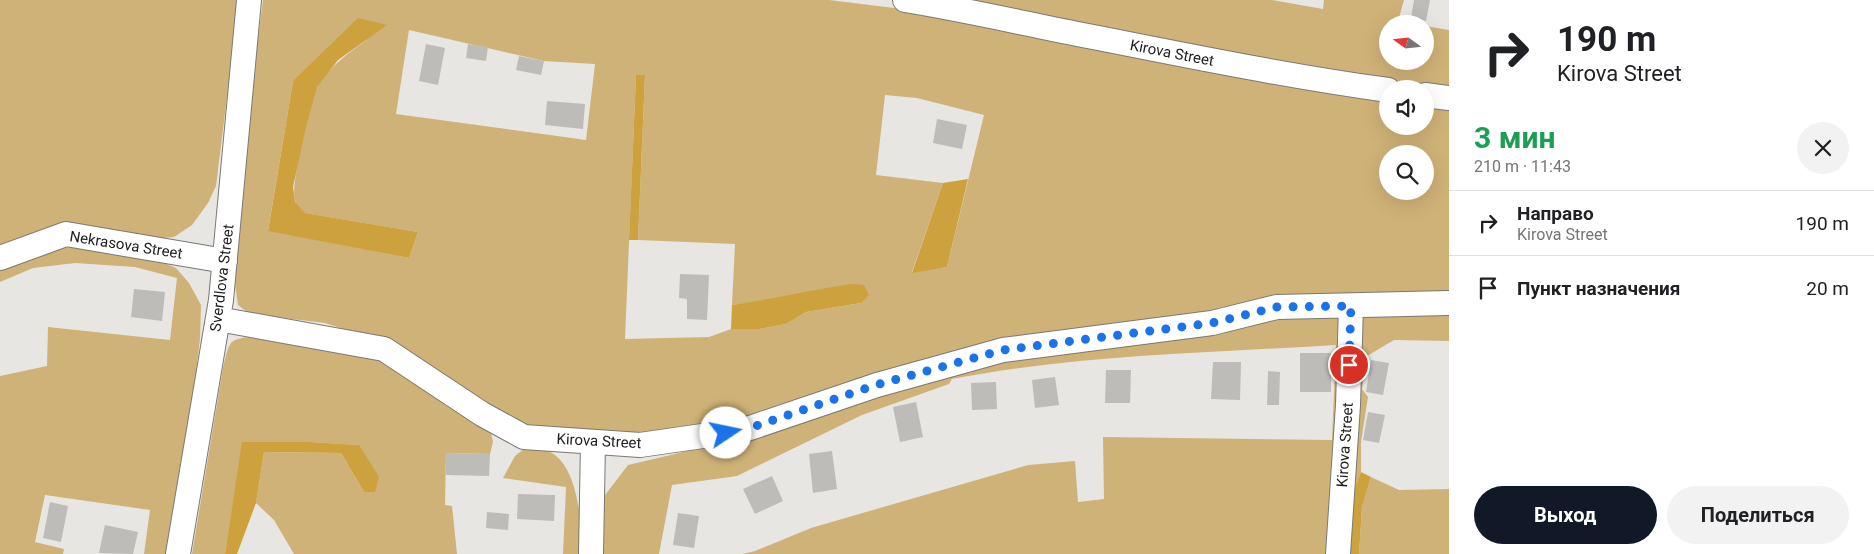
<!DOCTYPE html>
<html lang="ru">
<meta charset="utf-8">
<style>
:root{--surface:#fff;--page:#f2f2f2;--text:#202124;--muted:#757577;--line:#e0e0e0;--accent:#111827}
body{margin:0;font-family:Roboto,sans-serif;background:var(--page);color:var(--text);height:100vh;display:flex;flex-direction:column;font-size:19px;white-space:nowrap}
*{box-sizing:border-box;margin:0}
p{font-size:16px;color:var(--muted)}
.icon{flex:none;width:28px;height:28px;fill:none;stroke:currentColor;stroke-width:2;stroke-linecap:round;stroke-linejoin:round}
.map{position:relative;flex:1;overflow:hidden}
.sheet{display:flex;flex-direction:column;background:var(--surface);width:425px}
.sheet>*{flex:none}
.banner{background:#fff;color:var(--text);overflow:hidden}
.needle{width:32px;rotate:285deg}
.fabs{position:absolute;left:1379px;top:15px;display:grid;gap:10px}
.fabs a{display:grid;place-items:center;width:55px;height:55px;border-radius:50%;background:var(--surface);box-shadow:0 5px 20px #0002;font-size:25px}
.pin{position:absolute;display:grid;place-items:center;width:42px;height:42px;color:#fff;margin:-21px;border:2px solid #fff;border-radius:50%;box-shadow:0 1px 5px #0007}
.me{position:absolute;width:55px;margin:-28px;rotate:79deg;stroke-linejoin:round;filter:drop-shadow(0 0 4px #0008)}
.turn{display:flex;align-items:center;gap:18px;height:105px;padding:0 25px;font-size:22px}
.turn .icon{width:65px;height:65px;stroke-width:2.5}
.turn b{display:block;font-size:35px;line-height:42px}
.round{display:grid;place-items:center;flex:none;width:52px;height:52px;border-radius:26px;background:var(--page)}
.headline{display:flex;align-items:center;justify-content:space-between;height:85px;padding:0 25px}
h1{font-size:30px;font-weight:700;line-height:38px;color:#1e9e55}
.cta{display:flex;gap:10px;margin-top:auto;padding:10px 25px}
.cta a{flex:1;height:58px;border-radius:30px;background:var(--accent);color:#fff;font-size:20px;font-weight:700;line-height:58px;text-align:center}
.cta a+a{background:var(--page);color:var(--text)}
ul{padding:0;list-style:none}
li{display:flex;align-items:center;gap:15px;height:65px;padding:0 25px;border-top:1px solid var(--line)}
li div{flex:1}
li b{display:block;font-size:19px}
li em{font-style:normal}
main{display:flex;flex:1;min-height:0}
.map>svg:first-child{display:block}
</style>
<main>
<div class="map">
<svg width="1449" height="554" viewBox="0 0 1449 554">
<rect width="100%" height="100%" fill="#e8e6e2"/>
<path fill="#cfb277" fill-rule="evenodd" d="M0,0H239L216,186L208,203L192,225L174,237L151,239L99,227H58L0,250Z
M263,0H829L935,13L1387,98L1388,126H1425V104L1449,106V294L1365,293L1268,297L1205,319L1098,333L727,425L649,434L596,435L531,426L475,403L377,340L325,323L275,317L255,318L238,305L234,278L243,157ZM409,30L544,61L595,64L586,140L396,114ZM368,39C348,53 332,65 318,85C310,98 290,188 295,201C296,205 302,209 304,213L418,232L409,258L268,230L293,81ZM636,75L645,76L638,240L735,244L732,305L765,301L861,303L806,312L786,324L759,329H731L709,337L625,339ZM885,95L917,98L984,115L947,267L912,272L943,183L876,175ZM1388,154H1425V191H1388Z
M974,0H1272L1323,9L1324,0H1404L1398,21L1414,24H1388V61H1425V26L1449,30V87L1357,78L968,4Z
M78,246L162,262L176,268L189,283L201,305L200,339L187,445L169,554H144L150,510L45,495L35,542L64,549L63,554H0V376L47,366L48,327L170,340L177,278L135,267L75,263L33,268L0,282V267L32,253Z
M1449,307V341L1394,340L1367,356L1362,389L1368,397L1361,442V472L1348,504L1344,554H742L755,551L811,528L1028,465L1075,461L1078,502L1104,499L1103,437L1332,440L1336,345C1208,353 1078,355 952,379L949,384L862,415L737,476L672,485L659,554H597L599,503L628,465L781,429L1007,354L1282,314Z
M259,336L388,359L444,403L490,428L493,442L490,454L446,453L445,505L452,506L457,554H294L274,520L256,503L264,452L341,453L364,492L359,445L310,442H243L225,554H192L223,368C230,339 228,339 259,336Z
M525,448C532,449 541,448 548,451C579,464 581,525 584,554H563L566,487L503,478L515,456Z
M1371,477L1399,490L1449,489V554H1359L1362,507Z"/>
<path fill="#cda13d" d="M358,18L387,25L338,60L317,87L306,127L293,187L295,202L305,213L418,232L409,258L268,231L293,81Z
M636,75H645L638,240H629Z
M968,179L947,267L912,273L943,183Z
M850,284L864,285L869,295L861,303L806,312L786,324L759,329H731L732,305C772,299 811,290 850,284Z
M242,442H310L359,445L379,477L375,492H364L341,453L264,452L256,503L237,554H225Z
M1361,472L1371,477L1362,507L1359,554H1344L1348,504Z"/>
<path fill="#bebcb8" d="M1414,0H1430L1426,21L1411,18Z
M426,44L445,48L438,85L419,81Z
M468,44L488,47L486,61L466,58Z
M519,56L544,61L541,75L516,70Z
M547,101L585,104L583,129L545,125Z
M937,119L967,125L962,149L933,143Z
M680,274L709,275L707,320L687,319V299L679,298Z
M134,289L165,292L162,321L131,317Z
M1300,353H1331V392H1300Z
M1371,360L1389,363L1383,395L1366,392Z
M1213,362H1241L1240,400L1211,399Z
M1106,370H1131L1130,403H1105Z
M1268,371L1280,372L1279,405H1267Z
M1055,377L1059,405L1035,408L1032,380Z
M996,382L997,409L972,410L971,383Z
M916,402L923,437L900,442L893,407Z
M1368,412L1385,415L1379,443L1363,440Z
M832,451L837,489L813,493L809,454Z
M446,453L490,454L489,476L446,475Z
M772,476L783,501L755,514L743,489Z
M518,494L555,495L554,521L517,519Z
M50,502L68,506L61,542L43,538Z
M487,512L509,514L508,530L486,528Z
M678,513L699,516L694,548L673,545Z
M105,525L138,532L133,554L99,553Z"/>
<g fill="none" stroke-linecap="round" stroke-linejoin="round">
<defs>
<path id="minor" d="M905,0C960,9 1013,21 1068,32C1174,53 1280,75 1388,90
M1425,95L1449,98
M0,258L66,234L225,261
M218,319L384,349L482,414L524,437L640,445L744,430L877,385L1003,350L1212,323L1277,307L1449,303
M178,554L221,300L249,0
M591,554L593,442
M1338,554L1348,405L1351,306"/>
</defs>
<use href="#minor" stroke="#7b7975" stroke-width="26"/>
<use href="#minor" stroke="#fff" stroke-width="24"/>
</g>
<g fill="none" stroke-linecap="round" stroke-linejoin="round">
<path stroke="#1a73e8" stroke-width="9" stroke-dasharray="0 16.2" d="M726,433L744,430L876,385L1003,350L1212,323L1277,307L1351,306L1349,365"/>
</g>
<g text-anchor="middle" stroke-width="5" stroke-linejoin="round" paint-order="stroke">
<g font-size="15" fill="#1d1d1b" stroke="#fff">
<text transform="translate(1172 53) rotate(11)" y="5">Kirova Street</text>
<text transform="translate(126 245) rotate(9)" y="5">Nekrasova Street</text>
<text transform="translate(222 278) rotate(-83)" y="5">Sverdlova Street</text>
<text transform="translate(599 441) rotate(3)" y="5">Kirova Street</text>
<text transform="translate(1345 445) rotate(-86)" y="5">Kirova Street</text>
</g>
</g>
</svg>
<div class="fabs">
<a><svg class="needle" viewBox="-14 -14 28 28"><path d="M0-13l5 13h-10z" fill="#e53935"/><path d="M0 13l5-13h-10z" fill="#757577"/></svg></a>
<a><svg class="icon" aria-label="sound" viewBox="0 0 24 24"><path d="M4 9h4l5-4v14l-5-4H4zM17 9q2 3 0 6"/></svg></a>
<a><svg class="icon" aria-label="search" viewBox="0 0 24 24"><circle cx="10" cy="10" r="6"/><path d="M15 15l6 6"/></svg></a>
</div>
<div class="pin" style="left:1349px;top:365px;background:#d93025"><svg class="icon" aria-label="arrive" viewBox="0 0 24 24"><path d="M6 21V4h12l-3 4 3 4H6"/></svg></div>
<svg class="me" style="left:726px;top:433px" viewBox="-20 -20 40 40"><circle r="19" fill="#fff"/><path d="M0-13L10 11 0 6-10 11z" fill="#1a73e8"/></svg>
</div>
<section class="sheet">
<div class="banner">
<div class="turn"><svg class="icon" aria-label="right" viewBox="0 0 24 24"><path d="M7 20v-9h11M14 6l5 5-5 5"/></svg><div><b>190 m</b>Kirova Street</div></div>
</div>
<div class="headline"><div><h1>3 мин</h1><p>210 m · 11:43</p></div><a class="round"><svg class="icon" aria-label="close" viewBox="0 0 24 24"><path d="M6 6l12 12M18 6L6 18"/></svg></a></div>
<ul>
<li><svg class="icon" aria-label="right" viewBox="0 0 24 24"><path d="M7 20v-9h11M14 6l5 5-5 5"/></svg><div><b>Направо</b><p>Kirova Street</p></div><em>190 m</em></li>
<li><svg class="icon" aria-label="arrive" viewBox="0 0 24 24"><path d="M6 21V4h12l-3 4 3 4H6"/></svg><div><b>Пункт назначения</b></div><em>20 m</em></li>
</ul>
<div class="cta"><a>Выход</a><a>Поделиться</a></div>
</section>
</main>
